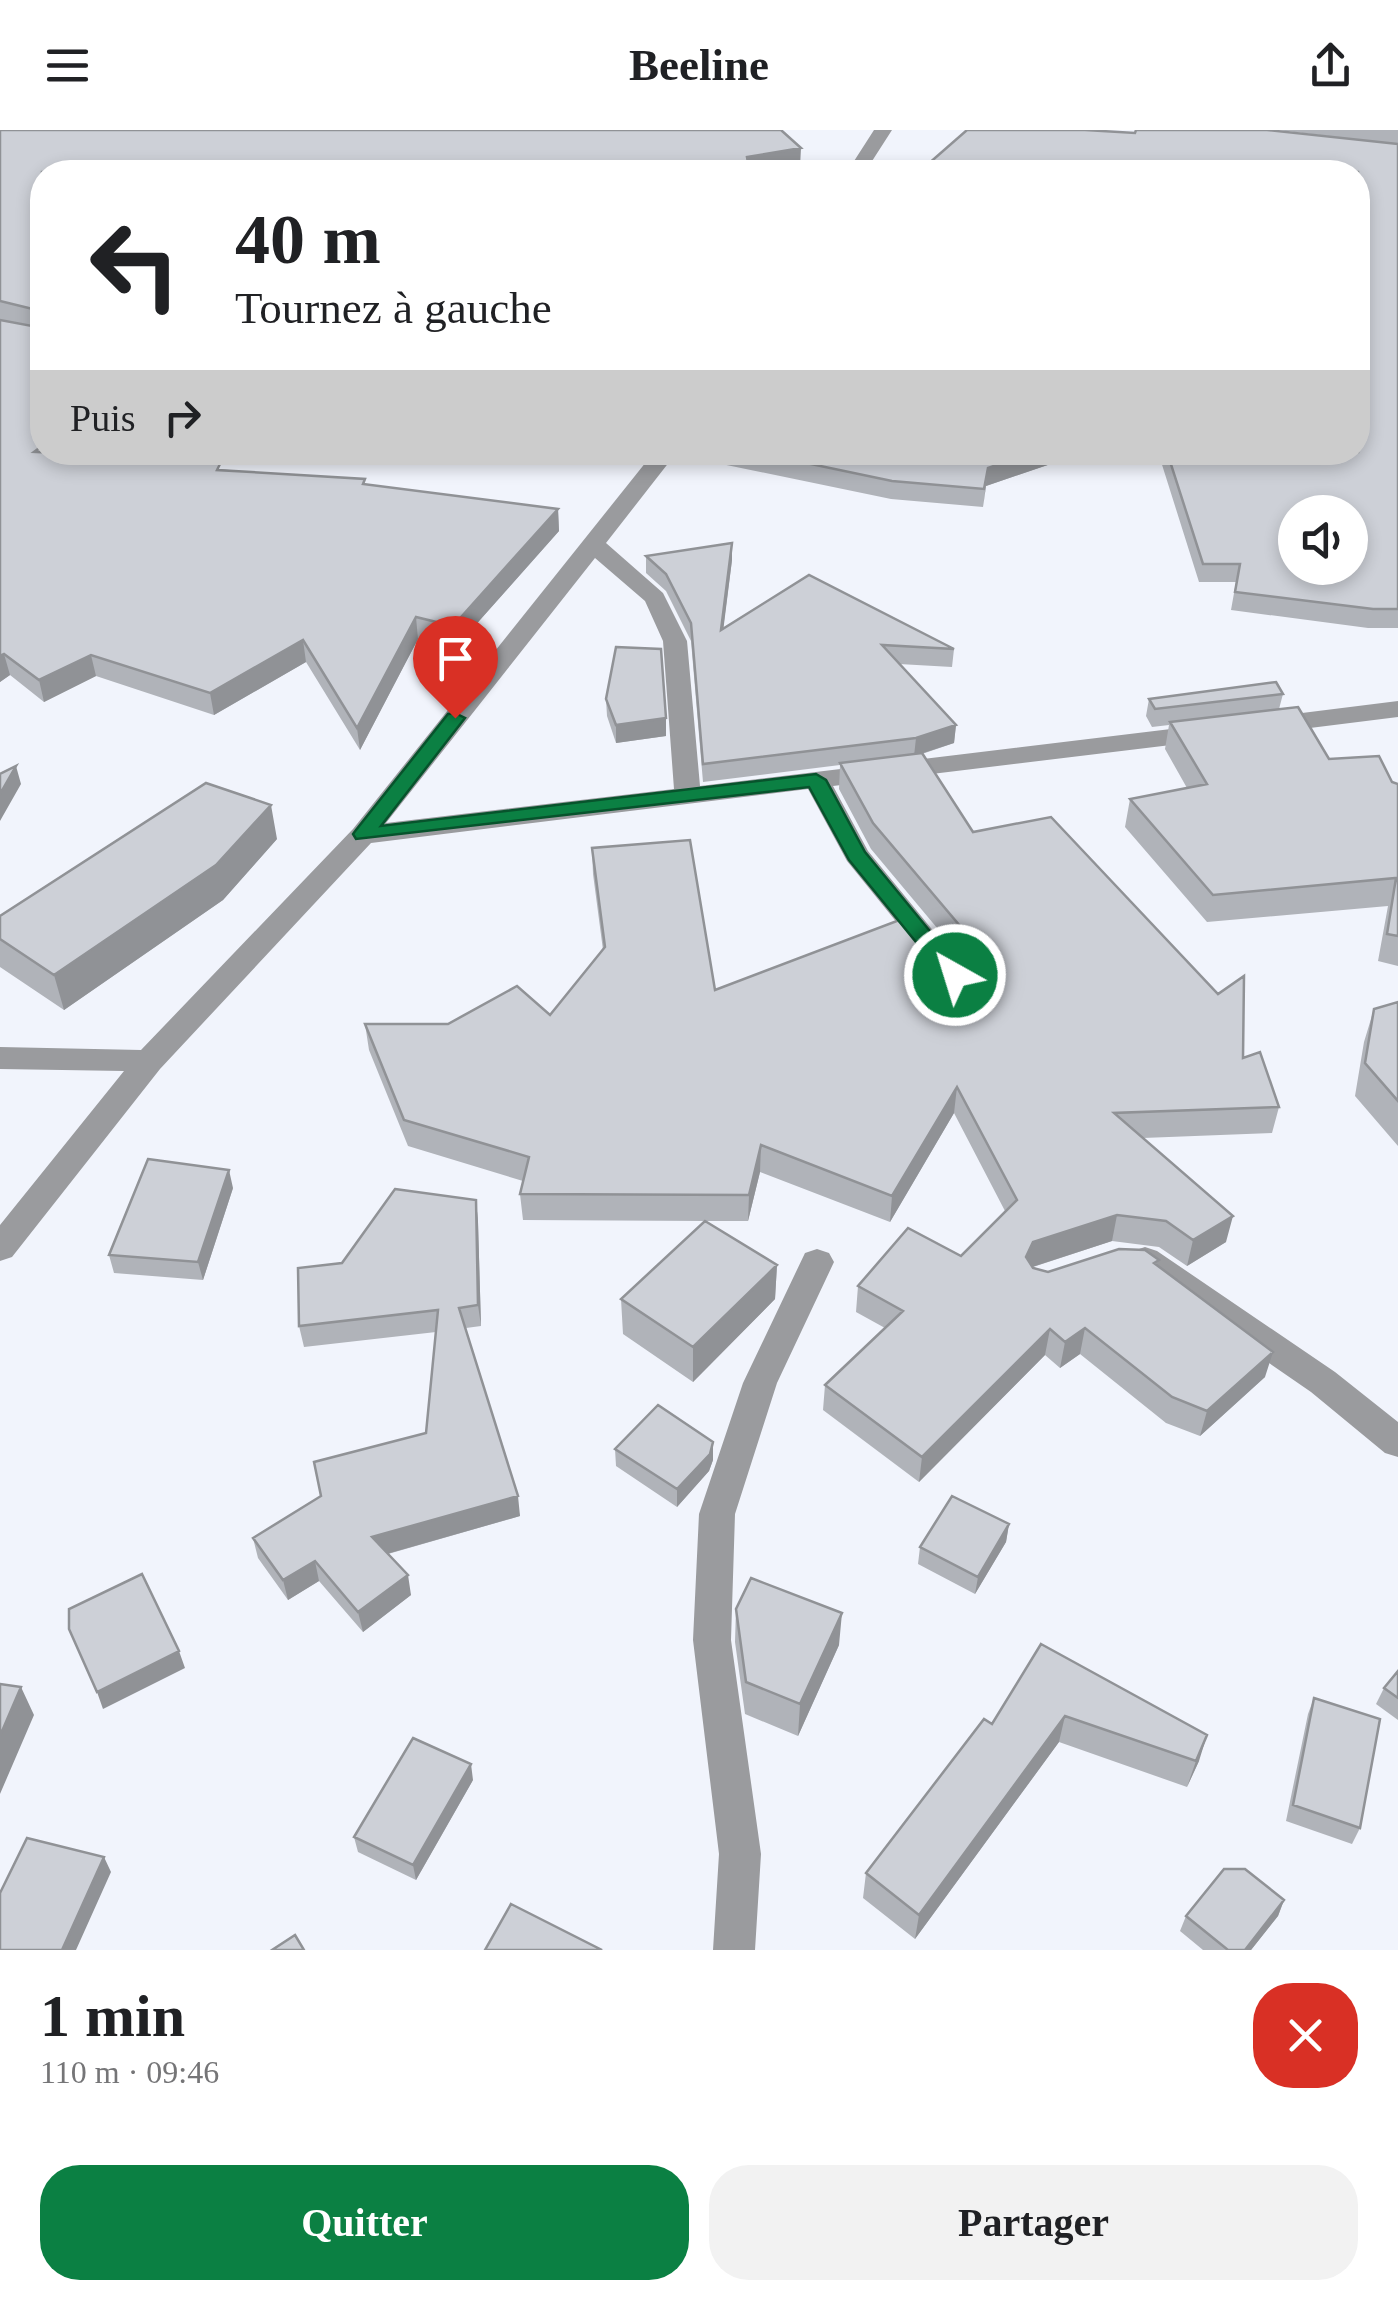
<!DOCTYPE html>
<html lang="fr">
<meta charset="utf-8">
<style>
:root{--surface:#fff;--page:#f2f2f2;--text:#202124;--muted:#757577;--accent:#0b8043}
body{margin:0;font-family:"Times New Roman",serif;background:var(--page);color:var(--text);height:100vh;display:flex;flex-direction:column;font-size:38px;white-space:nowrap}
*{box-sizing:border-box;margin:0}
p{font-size:32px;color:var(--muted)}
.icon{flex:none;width:55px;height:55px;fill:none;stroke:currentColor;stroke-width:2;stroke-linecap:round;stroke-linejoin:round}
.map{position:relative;height:1820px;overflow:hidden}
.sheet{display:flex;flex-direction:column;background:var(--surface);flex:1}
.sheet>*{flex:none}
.banner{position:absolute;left:30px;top:30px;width:1340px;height:305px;border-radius:40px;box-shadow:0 5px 15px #0003;background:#fff;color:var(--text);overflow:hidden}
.buttons{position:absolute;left:1278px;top:365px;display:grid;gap:20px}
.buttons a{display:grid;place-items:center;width:90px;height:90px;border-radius:50%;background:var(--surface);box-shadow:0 5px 15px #0003;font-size:50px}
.pin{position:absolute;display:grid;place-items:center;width:85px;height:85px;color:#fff;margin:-102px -42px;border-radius:50% 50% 50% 0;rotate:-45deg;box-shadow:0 0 10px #0007}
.pin .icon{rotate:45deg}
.me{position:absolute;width:110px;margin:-55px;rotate:321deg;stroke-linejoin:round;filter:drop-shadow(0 0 8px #0008)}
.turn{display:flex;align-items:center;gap:35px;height:210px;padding:0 40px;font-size:45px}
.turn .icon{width:130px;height:130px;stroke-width:2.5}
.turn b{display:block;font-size:70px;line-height:85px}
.then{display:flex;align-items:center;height:95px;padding:0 40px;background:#0003;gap:20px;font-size:38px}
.round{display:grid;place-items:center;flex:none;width:105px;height:105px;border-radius:40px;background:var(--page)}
.headline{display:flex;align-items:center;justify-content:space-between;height:170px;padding:0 40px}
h1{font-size:60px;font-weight:800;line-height:75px}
.primary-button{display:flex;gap:20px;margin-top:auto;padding:20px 40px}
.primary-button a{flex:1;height:115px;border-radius:40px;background:var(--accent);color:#fff;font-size:40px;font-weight:800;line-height:115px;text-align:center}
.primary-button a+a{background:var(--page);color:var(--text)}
header{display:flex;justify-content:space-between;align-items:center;height:130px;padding:0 40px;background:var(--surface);font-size:45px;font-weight:800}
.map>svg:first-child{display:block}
</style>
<header><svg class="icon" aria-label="menu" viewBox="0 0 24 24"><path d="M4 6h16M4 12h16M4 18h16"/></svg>Beeline<svg class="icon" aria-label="share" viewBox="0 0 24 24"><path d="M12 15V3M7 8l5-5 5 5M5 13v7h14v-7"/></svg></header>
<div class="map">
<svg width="1398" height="1820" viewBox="0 0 1398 1820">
<rect width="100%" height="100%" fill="#f1f4fc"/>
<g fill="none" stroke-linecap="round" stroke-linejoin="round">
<path fill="#9a9b9e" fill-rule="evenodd" d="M874,0H892L865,42H847Z
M654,322H677L606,413L663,463L687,511L700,656L1204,595L1217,603L1204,611L833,656L868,721L948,819L944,826H924L847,731L808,659L371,713L160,939L12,1127L0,1131V1095L124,941L0,939V917L141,920L353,699ZM595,428L645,471L663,511L674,659L386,693Z
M1398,571V587L1269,603L1256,595L1269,587Z
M1145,1117L1157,1121L1335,1242L1398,1292V1327L1385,1323L1311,1262L1133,1139L1128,1130L1133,1121Z
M817,1119L829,1123L834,1132L777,1253L735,1384L731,1510L761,1724L755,1820H713L719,1724L693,1510L699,1384L743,1253L805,1123Z"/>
</g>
<path fill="#b0b3b9" d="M0,0L800,37L767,42H42V322H67L66,323L365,354L558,379L559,401L455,518L418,509L360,620L306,532L214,585L96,546L44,572L10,545L0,552Z
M1277,0H1398V498H1368L1231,480L1236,452H1199L1158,322H1358L1397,14Z
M707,322H1086L986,356L983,377L891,369L707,331Z
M732,413V430L723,499L954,519L952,537L899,534L956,595L954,613L922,624L973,702L1243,928L1279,977L1272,1003L1143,1008L1226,1112L1187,1136L1159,1117L1112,1111L1033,1137L1048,1142L1158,1136L1265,1247L1200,1306L1166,1293L1080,1224L1060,1238L1045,1225L919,1352L823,1280L825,1255L885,1198L856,1182L858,1156L961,1126L1005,1081L954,983L890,1092L760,1042L748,1091H705L777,1135L775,1169L693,1252L623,1204L621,1169L705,1091L523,1090L520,1064L523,1051L408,1016L369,920L365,894H448L550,885L603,820L593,744L592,718L715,860L945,828L963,829L871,719L839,659L840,635L703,652L691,511L666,461L646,443V426Z
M1283,564L1279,579L1329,629L1398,654V836L1378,831L1388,776L1207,792L1125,697L1130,669L1187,658L1165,619L1169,595L1152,597L1146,586L1149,569Z
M606,569L666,588V606L616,613L607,586Z
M277,709L223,770L64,880L0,837V786Z
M1398,872V1016L1355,966L1364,912L1374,879Z
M233,1058L203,1150L114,1143L109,1125Z
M476,1070L478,1092L481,1196L466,1198L520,1386L388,1424L411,1465L363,1502L319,1451L288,1470L258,1428L253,1408L426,1303L436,1202L304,1217L299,1196L342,1133Z
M615,1319L713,1330L709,1341L677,1377L616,1336Z
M1009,1394L1006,1412L975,1464L918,1434L920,1417Z
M736,1479L839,1515L798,1606L745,1584L735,1512Z
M1041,1514L1199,1631L1187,1657L1059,1612L915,1809L863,1768L866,1743L992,1594Z
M1398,1541V1590L1376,1574L1384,1558Z
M1314,1568L1360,1698L1352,1714L1286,1691L1308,1584Z
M473,1650L416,1750L358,1722L354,1707Z
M1284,1770L1278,1786L1251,1820H1203L1180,1801L1186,1786Z"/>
<path fill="#909296" d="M801,18L800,37L767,42H749L747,27Z
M1034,322H1086L986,356L983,377L988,338Z
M558,379L559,401L455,518L453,496Z
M732,413V430L721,518V500Z
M416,487L418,509L360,620L357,598Z
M303,510L306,532L214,585L210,563Z
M4,524L10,545L0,552V526Z
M91,525L96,546L44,572L39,550Z
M666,588V606L616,613V595Z
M956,595L954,613L914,626L916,608Z
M16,636L21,654L0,691V664Z
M271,675L277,709L223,770L64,880L54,845Z
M957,957L954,983L890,1092L892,1066Z
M761,1015L760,1042L748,1091L749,1065Z
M229,1040L233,1058L203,1150L198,1132Z
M476,1070L478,1092L481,1196L478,1175Z
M1117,1085L1112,1111L1029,1138L1026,1127L1033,1112Z
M1233,1086L1226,1112L1187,1136L1193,1110Z
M777,1135L775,1169L693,1252V1217Z
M1085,1198L1080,1224L1060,1238L1065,1212Z
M1050,1199L1045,1225L919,1352L922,1327Z
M1273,1222L1265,1247L1200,1306L1207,1281Z
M713,1312V1330L709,1341L677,1377V1359Z
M518,1366L520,1386L376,1427L372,1407Z
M1009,1394L1006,1412L975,1464L978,1447Z
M315,1431L319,1451L288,1470L283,1450Z
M408,1445L411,1465L363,1502L358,1482Z
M842,1483L839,1515L798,1606L800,1574Z
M179,1521L185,1538L103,1579L97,1562Z
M21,1557L34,1585L0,1664V1606Z
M1065,1586L1059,1612L915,1809L919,1785Z
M1207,1605L1199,1631L1187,1657L1196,1631Z
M471,1634L473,1650L416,1750L413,1735Z
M104,1727L111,1742L76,1820H62Z
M1284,1770L1278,1786L1251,1820H1245Z"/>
<path fill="#cdd0d7" stroke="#909296" stroke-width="2.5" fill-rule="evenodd" d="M0,0H781L801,18L747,27L749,39L684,41V42H42V281L37,285L42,286V316L34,322L222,330L217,340L365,349L363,354L558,379L453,496L416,487L357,598L303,510L210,563L91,525L39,550L4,524L0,526V190L37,197L41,193V181L0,171Z
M967,0H1085L1135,3L1136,0H1267L1398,14V479H1373L1235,462L1240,434H1203L1167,322H1358V42H919ZM1295,382H1350V438H1295Z
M754,322H1034L988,338L984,359L892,351Z
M732,413L721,500L809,445L954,519L882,515L956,595L916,608L703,634L691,493L666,444L646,426Z
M616,517L661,519L666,588L616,595L606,569Z
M1276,552L1283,564L1155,579L1149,569Z
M1298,577L1329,629L1379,626L1392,652L1398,654V806L1387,804L1396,748L1213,765L1130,669L1207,654L1170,592Z
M922,623L973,702L1051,687L1218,864L1244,846L1243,928L1260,922L1279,977L1114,983L1233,1086L1193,1110L1166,1091L1117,1085L1033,1112L1026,1127L1033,1138L1048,1142L1119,1119L1145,1120L1159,1130L1154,1133L1273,1222L1207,1281L1172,1267L1085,1198L1065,1212L1050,1199L922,1327L825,1255L903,1181L858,1156L908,1098L961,1126L1017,1070L957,957L892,1066L761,1015L749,1065L520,1064L529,1027L404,990L365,894H448L517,856L550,885L605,817L592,718L690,710L715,860L910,786L945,828L968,830L976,821L971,809L873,693L840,633Z
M16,636L0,664V644Z
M206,653L271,675L216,735L54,845L0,809V786Z
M1398,872V971L1365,933L1374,879Z
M148,1029L229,1040L198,1132L109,1125Z
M395,1059L476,1070L478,1175L459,1178L518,1366L372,1407L408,1445L358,1482L315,1431L283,1450L253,1408L321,1366L314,1332L426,1303L438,1180L299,1196L298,1138L342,1133Z
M705,1091L777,1135L693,1217L621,1169Z
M658,1275L713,1312L710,1324L677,1359L615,1319Z
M952,1366L1009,1394L978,1447L920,1417Z
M142,1444L179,1521L97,1562L69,1499V1479Z
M751,1448L842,1483L800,1574L746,1552L736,1479Z
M1041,1514L1207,1605L1196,1631L1065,1586L919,1785L866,1743L984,1589L992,1594Z
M1398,1541V1568L1384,1558Z
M0,1554L21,1557L0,1606Z
M1314,1568L1380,1589L1360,1698L1293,1675Z
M413,1608L471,1634L413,1735L354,1707Z
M27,1708L104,1727L62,1820H0V1763Z
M1224,1739H1245L1284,1770L1245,1820H1228L1186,1786Z
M511,1774L602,1820H485Z
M295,1805L304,1820H272Z"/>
<path fill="#0b8043" stroke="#07532c" stroke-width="2.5" d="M455,583L465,588L381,696L816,644L826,650L865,722L966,845L963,850H947L849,730L809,657L356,709L353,704L356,700L448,584Z"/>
</svg>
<div class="buttons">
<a><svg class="icon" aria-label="sound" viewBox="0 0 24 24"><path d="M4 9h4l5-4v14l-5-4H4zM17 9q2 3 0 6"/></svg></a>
</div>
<div class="pin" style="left:455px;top:588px;background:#d93025"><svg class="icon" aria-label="arrive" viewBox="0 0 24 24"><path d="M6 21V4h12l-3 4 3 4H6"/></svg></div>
<svg class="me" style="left:955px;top:845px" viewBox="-20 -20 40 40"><circle r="17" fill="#0b8043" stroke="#fff" stroke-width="3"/><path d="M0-11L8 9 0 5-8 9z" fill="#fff"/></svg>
<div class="banner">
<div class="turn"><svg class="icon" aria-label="left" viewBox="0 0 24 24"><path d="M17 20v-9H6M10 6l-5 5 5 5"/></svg><div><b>40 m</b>Tournez à gauche</div></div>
<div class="then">Puis<svg class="icon" aria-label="right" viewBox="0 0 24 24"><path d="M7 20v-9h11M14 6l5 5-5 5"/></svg></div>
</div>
</div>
<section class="sheet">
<div class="headline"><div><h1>1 min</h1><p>110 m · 09:46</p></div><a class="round" style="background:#d93025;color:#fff"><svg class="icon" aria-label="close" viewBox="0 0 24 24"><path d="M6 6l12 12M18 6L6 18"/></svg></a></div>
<div class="primary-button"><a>Quitter</a><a>Partager</a></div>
</section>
